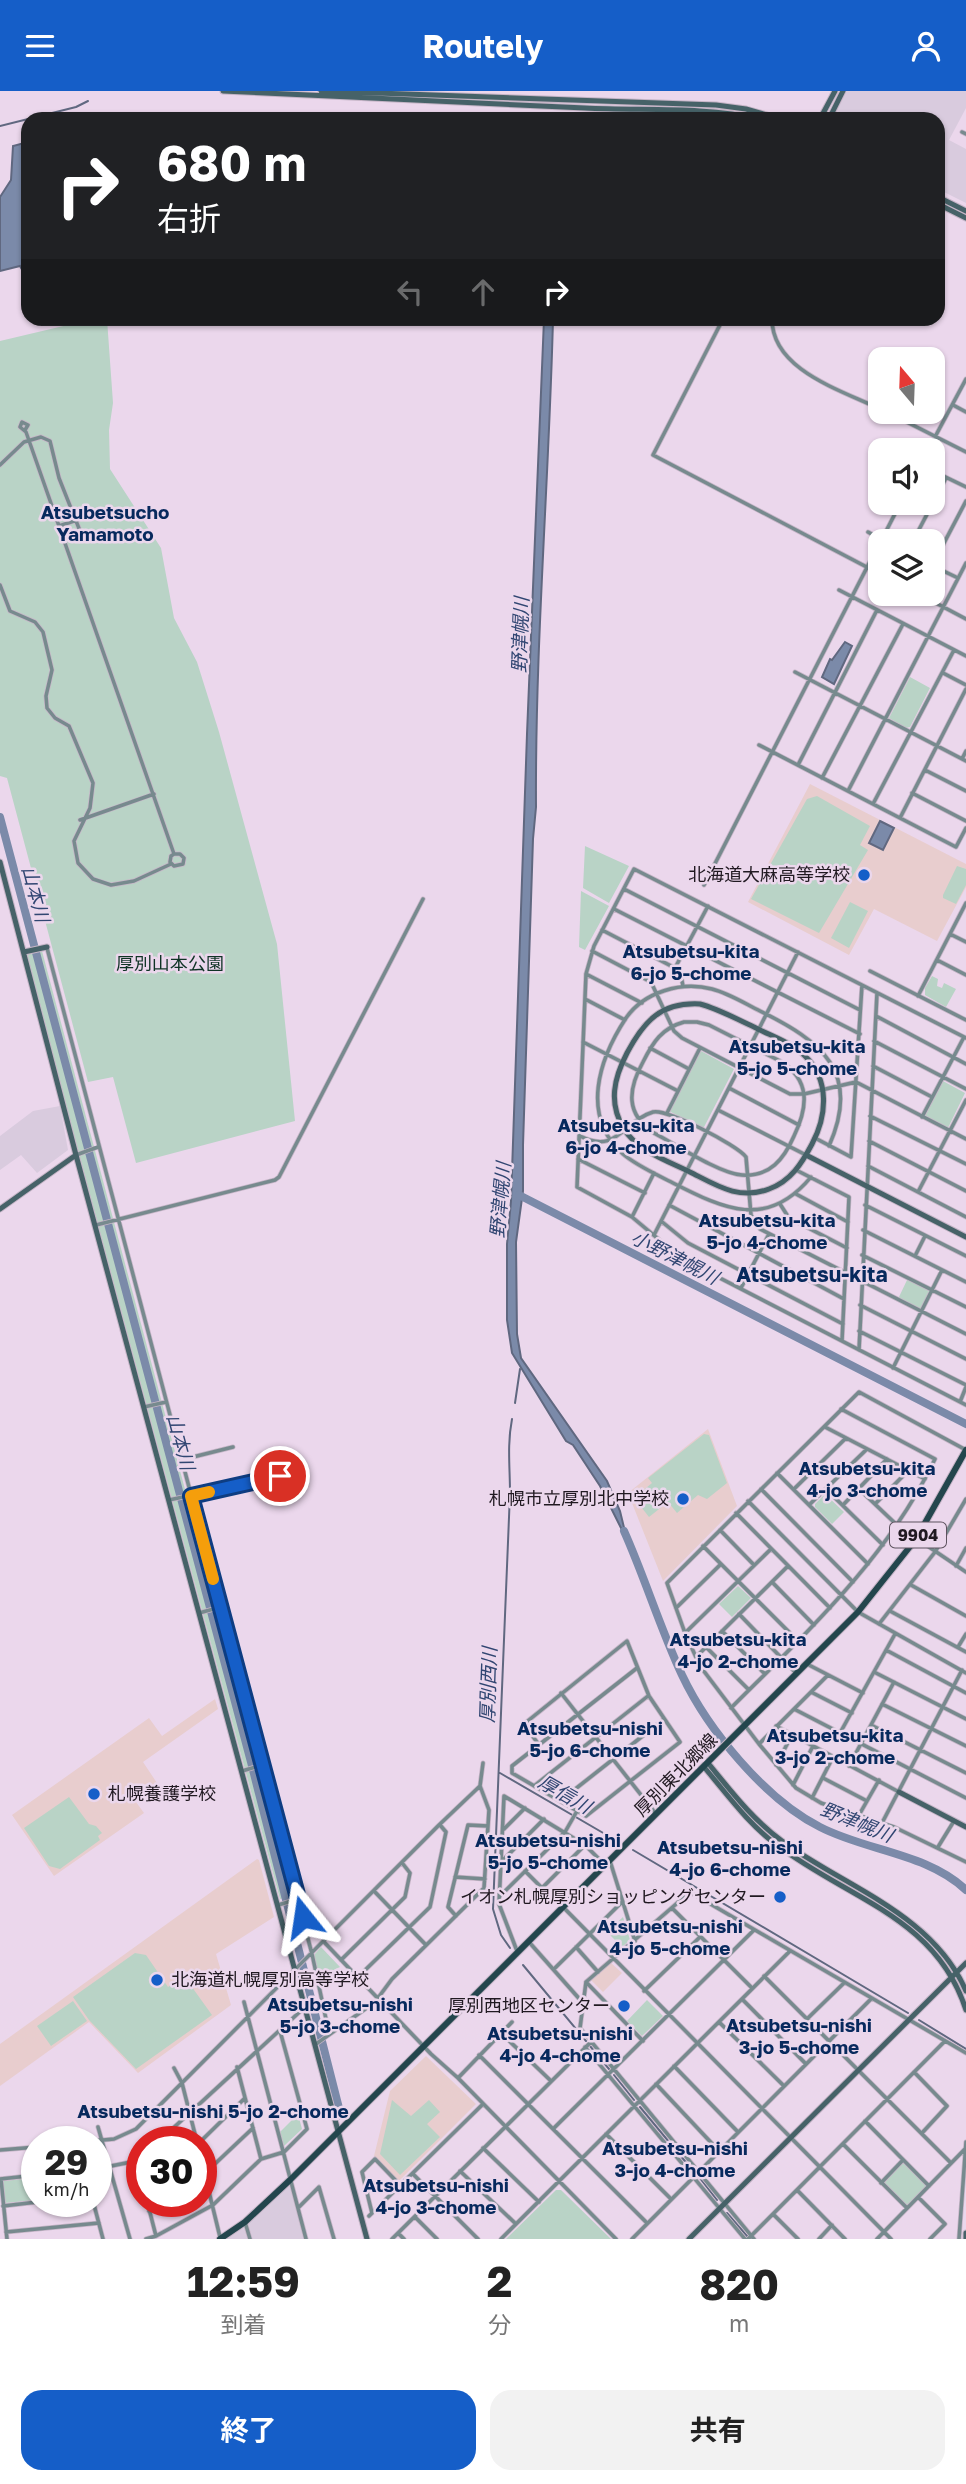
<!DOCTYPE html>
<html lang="ja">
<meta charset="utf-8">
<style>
:root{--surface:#fff;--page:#f2f2f2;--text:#222;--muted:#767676;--accent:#155ec8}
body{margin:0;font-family:"Golos Text","Noto Sans JP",sans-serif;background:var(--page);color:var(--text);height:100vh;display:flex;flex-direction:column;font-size:26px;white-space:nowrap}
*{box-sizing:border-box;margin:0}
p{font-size:23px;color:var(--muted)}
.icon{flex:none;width:38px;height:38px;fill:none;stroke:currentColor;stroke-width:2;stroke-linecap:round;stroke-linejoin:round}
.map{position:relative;height:2148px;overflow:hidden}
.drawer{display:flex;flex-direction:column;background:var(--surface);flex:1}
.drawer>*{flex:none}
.guide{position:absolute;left:21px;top:21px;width:924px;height:214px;border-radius:21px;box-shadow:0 2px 5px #0004;background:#202124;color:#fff;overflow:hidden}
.needle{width:46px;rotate:341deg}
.buttons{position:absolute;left:868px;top:256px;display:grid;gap:14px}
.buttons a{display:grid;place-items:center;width:77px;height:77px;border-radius:14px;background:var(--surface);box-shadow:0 2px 5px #0004;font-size:35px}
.speed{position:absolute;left:21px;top:2035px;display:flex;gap:14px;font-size:35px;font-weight:700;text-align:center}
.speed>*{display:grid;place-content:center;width:91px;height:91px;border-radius:50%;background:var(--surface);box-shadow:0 2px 5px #0004;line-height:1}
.speed small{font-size:18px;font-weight:400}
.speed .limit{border:10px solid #d22;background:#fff;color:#111}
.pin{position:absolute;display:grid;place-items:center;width:60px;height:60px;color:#fff;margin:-30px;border:4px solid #fff;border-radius:50%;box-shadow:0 2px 7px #0007}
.me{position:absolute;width:77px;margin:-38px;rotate:345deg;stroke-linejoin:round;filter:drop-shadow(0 0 5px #0008)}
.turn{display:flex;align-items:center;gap:24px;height:147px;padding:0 21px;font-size:32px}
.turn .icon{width:91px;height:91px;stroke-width:2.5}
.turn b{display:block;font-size:49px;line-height:60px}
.lanes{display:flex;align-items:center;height:66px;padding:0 21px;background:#0003;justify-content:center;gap:35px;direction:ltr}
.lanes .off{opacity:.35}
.eta{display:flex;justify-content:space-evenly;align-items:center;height:119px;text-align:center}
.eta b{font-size:42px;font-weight:700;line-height:49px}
.primary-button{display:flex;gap:14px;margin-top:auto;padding:14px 21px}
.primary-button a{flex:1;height:80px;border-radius:21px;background:var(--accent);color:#fff;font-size:28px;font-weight:700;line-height:80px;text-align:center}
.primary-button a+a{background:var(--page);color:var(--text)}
header{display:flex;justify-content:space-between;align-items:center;height:91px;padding:0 21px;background:var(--accent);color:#fff;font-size:32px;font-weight:700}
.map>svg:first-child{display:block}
</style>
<header><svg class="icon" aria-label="menu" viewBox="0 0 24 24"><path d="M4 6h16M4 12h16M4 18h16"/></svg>Routely<svg class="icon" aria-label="person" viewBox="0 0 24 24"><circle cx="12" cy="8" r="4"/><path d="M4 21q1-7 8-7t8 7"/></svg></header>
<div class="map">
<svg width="966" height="2148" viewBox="0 0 966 2148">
<rect width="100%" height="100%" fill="#ebd7ec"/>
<path fill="#d9cbde" d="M847,0H966V17L949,49L966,58V112L938,98V28H832Z
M60,1015L68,1059L37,1082L21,1064L0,1079V1045L33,1020Z
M290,2089L306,2148H220Z"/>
<path fill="#e8cdce" d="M810,693L966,773V796L937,850L874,818L849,864L748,811Z
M708,1338L737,1415L663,1490L628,1402Z
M215,1608L218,1618L143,1671L159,1695L136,1711L144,1722L54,1785L12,1724L149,1627L162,1645Z
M257,1768L259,1769L274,1826L216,1863L231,1914L138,1982L89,1931L0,1995V1953Z
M611,1872L622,1882L603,1901L591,1889Z
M426,1965L476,2013L399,2090L374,2065L390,2000Z"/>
<path fill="#b9d3c6" d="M93,228H107L113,312L109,339L110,378L161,457L174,527L197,571L219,641L277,853L295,1030L136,1072L113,986L88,991L7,687L0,685V250Z
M910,586L930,597L910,636L906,637L889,627Z
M817,705L870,735L860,754L868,759L819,842L751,808L807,708Z
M585,755L629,775L609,812L583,797Z
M957,775L966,778V794L956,813L943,807V804Z
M581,800L609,815L585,859L579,856Z
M850,811L868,820L849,857L831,847Z
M42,860L293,1805L280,1808L25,864Z
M932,885L938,888L937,895L942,897L944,892L956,898L946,916L925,904V897Z
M701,960L734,978L703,1038L669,1020Z
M943,990L965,1002L948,1037L925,1025Z
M908,1187L932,1199L922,1220L898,1208Z
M704,1343L709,1344L727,1392L707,1408L698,1404L677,1422L668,1411L649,1426L634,1407L652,1392L648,1387Z
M825,1403L844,1421L832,1433L815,1416V1413Z
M738,1495L751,1507L732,1526L719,1513Z
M69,1706L89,1733L96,1735L102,1742L98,1745L100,1749L60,1778L49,1775L24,1737Z
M623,1826L630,1849L622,1856L607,1841Z
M321,1856L340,1876L319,1886L314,1864Z
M135,1862L146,1864L168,1896L184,1885L212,1924L136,1978L89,1929L73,1906Z
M647,1909L663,1925L642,1945L627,1930Z
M73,1910L87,1930L51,1955L37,1935Z
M392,2009L411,2025L429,2009L440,2021L427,2033L440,2046L400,2084L380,2063Z
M298,2023L302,2038L284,2055L280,2041Z
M903,2071L927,2095L907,2115L884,2092Z
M33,2087L36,2109L5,2112L3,2090Z
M556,2099H561L611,2148H506Z"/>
<path fill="#7b8aa9" stroke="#606880" stroke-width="2" d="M28,51V181L24,182L20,175L0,180V106L11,89L13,55Z
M544,228H553C549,390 535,554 536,716L533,748L523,1054V1100L516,1151L517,1243L521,1267L607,1390L620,1420L627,1449L600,1395L573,1354L566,1350L512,1262L507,1229V1153L511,1110L527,643Z
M845,551L852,555L834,593L822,586L830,568L832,569Z
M880,730L894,737L883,759L869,752Z"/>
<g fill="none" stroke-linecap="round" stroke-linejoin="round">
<path stroke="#606880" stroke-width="2" d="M0,35L76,16L88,10
M515,1312L520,1278
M500,1682L617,1750
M633,1759L908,1922
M510,1857L501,1844L493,1818L510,1402C510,1376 507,1354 512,1328
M523,1874L586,1950
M919,1929L966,1958
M590,1955L609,1978
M614,1984L634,2009
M640,2016L694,2081
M699,2086L717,2109
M727,2122L747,2145"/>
<path stroke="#7b8aa9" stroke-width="8" d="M0,726L251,1671L341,2025
M519,1104L966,1333
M624,1440C645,1487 660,1537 682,1584C708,1639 765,1708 820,1736C866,1760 927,1762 966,1799"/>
<defs>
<path id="street" d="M962,41L966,43
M723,228L653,364L880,483
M772,228C772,279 841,299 880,318
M953,314L966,321
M885,320L966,361
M25,339L28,334L22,331L20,336L26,341L174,763L171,765L170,771L174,775L183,773L184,767L180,763H174
M928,359L966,288
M0,374L24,351L41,346L50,350L59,387L82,445
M933,380L966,396
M59,435L80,428
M868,441L884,450
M881,450L901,411
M913,450L946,387
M933,473L966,410
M933,475L958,487
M0,494L10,520L35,531L43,541L52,579L46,605L47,617L55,627L69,635L93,692L90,717L74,750L78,772L93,788L111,794L134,790L171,773
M839,499L966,565
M917,502L966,528
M795,581L966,670
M943,582L966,594
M759,654L956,756L966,737
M962,668L966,660
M798,674L877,519
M925,679L966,700
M822,687L903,533
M848,700L966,472
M912,702L966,730
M873,713L954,559
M900,727L966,598
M80,729L154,703
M704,794L880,451
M624,798L860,919
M614,818L860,943
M602,839L675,877L681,885L683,895
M950,843L966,851
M47,857L312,1863L329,1942
M592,860L651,891L674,940L682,947L790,1003H804L856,991L966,1048
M937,869L966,884
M675,877L708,815
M870,880L966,929
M586,883L642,912
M918,905L966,812
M585,908L625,929
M876,925L966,973
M684,931H697L709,934L780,970C811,989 808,1016 794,1045C784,1068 770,1086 742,1084C720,1083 675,1053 654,1042C625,1023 628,998 643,971C653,951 662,937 684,931Z
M966,947L634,778L594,855L586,883L577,1096L632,1126L681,1167L966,1314
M874,950L966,998
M583,951L678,1000
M650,957L689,978
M873,975L932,1006
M729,997L799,1034
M718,1019L806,1064
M667,1022L700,957
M870,1025L966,1073
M922,1026L964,946
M580,1045C617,1064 623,1030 653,1021C666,1017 737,1054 746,1066L751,1124L760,1138L966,1243
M815,1047L851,1066L862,894
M869,1050L966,1100
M76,1064L98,1056
M578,1068L645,1102
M868,1075L966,1126
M796,1079L849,1106L842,1250
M811,1086C767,1139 724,1118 673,1092C656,1083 637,1075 623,1063C580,1025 599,968 626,927C644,901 681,890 712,898C728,902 744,912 760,920C821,950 862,981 829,1055
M918,1101L966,1009
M796,1103L848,1131
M780,1113L789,1127L847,1157
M669,1114L844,1208
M865,1114L966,1165
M632,1126L654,1082
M661,1130L688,1152L843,1233
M96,1134L275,1089L279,1086L423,808
M863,1139L966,1191
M654,1144L798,861
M862,1164L966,1216
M915,1165L925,1145
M741,1197L769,1143
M860,1214L966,1268
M859,1240L966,1294
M859,1259L877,902
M893,1277L942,1179
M960,1311L966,1296
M144,1316L166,1311
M825,1336L925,1388
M966,1359L859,1301L667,1492L685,1542L700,1575L759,1653L796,1697L821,1712L894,1736L966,1771
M181,1369L233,1356
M777,1382L868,1473
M761,1398L853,1491
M794,1398L846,1347
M826,1398L883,1454
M859,1398L898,1435L966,1481
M169,1409L280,1385
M748,1410L858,1521L966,1582
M875,1413L908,1380
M809,1414L867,1358
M843,1414L887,1368
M736,1422L830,1517
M720,1439L754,1474
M703,1455L798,1550
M956,1475L966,1457
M772,1491L814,1534
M911,1494L966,1525
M676,1517L721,1473
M890,1520L966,1561
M199,1522L221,1516
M739,1523L796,1582
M879,1533L935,1461L966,1408
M722,1540L765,1583
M685,1542L771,1458
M706,1556L749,1599
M958,1556L966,1543
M886,1559L966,1602
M696,1566L788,1475
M807,1573L863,1602
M874,1581L966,1628
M811,1601L852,1622
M561,1602L656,1723
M882,1613L966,1655
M731,1617C808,1540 887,1468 935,1368L841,1318
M794,1618L966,1707
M871,1634L966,1682
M776,1635L899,1701
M840,1642L895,1543
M759,1653L828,1584
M539,1654L524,1633L627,1550L649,1605L680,1651L586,1725L512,1682V1675L637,1577
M776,1674L792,1644
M849,1675L894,1591
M242,1680L262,1674
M823,1687L867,1710
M793,1694L813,1655
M534,1695L648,1605
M812,1707L833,1666
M560,1710L663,1629
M859,1724L879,1689
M882,1732L962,1579
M504,1738L525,1717
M938,1756L954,1730
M610,1770L635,1850
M501,1771L544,1728
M525,1780L542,1797L585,1754
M455,1786L485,1788
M374,1800L426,1854
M501,1804L565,1741L577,1720
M278,1814L298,1808
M563,1816L891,2148
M672,1817L752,1897
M456,1825L448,1816L468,1734L488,1735
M324,1851L431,1963L458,1987L616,2148
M529,1851L583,1912
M576,1856L598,1881
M517,1860L499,1813L504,1705L585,1754L605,1774
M341,1869L405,1806L410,1782L403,1773
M554,1878L622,1811
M764,1885L951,2072
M358,1886L430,1816L446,1741L440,1734
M586,1891L643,1950
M644,1900L700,1846
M742,1908L806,1973
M244,1911L306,2148
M808,1927L844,1892
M719,1931L784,1995
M501,1942L550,1989
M316,1953L375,1911L392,1888L484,1797L489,1719L480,1695L483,1672
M585,1956L745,2148
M479,1964L647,2132
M674,1975L738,2041
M237,1976L261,2068
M174,1977L182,1992L197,2051
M914,1981L947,2015L922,2042
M458,1987L512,1931
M656,1993L719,2060
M865,2030L929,2095
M98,2036L130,2148
M553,2038L754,1839
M606,2043L671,2108
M82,2051L114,2048L136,2038L439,1734L480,1695
M158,2051L305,1916
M200,2051L245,2007
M843,2053L907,2117
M483,2057L539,2111
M0,2059L37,2056
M201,2068L220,2146
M136,2071L142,2092
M96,2078L136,2070L142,2064
M460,2080L516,2133
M413,2083L478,2148
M201,2086L253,2037
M0,2088L37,2084
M1,2088L7,2148
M881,2092L903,2069
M797,2099L845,2148
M918,2106L945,2133L930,2148
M93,2110L103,2148
M147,2110L156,2145
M3,2115L46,2110
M298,2117L319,2096L334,2148
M149,2120L164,2110
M372,2122L362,2081L375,2068L401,2095
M773,2123L798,2148
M369,2125L482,2014
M415,2126L437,2148
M245,2131L250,2148
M6,2141L99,2132
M398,2142L404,2148
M146,2148L156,2145L213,2114L261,2068L284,2061L307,2038L280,1940
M392,2148L591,1951
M501,2148L790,1860
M632,2148L871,1908
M748,2148L945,1950
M754,2148L580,1937L586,1891L690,1801L966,1962
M819,2148L832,2134
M877,2148L965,2058
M959,2148L966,2051"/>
<path id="secondary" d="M223,0C344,6 464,11 585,17C644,20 702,15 760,28
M321,0L716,14L746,18L781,28
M820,28L835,0
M829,28L843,0
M938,106L966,120
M938,113L966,127
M0,771L76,1064L367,2148
M24,861L47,856
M700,913C719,918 736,928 754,936C771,945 791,951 805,965C830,989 827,1025 812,1053C802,1072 791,1090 769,1098C741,1109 719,1096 694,1083C671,1071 638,1061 624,1038C608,1012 614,987 627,962C644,930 661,911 700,913Z
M806,1064L966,1146
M0,1118L76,1064
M708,1672C731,1700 752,1728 782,1750C845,1796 933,1823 966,1900
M704,1676C727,1703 748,1733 777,1754C848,1808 936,1826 966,1919
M899,1701L966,1736
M689,2148L966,1872
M966,2148V2142"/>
<path id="primary" d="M220,2148L245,2131L290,2089L858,1521L916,1448L966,1359"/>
</defs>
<use href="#street" stroke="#c6b5c7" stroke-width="5"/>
<use href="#secondary" stroke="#c6b5c7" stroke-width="7"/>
<use href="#primary" stroke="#c6b5c7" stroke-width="8"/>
<use href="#street" stroke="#778a8e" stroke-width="3.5"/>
<use href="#secondary" stroke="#466268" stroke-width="5"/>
<use href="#primary" stroke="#23464d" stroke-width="6"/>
</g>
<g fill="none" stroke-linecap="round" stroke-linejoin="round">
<defs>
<path id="route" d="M280,1385L191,1405L303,1826"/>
</defs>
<use href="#route" stroke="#0e3d82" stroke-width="18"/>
<use href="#route" stroke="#155ec8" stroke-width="12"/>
<path stroke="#f59e0b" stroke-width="12" d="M209,1401L191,1405L213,1488"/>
</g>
<g fill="#155ec8" stroke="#ebd7ec" stroke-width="2.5">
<circle cx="864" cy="784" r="7"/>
<circle cx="683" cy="1408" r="7"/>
<circle cx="94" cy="1703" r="7"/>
<circle cx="780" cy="1806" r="7"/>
<circle cx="157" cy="1889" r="7"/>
<circle cx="624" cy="1915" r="7"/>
</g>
<g text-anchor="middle" stroke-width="5" stroke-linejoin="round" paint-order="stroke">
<rect fill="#ebd7ec" stroke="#5d525e" stroke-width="2" x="890" y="1431.5" width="56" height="25" rx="5"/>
<g font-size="16" font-weight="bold" fill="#201921">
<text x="918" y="1450">9904</text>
</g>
<g font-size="18" fill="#201921" stroke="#ebd7ec" text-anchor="end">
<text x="850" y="790">北海道大麻高等学校</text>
<text x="669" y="1414">札幌市立厚別北中学校</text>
<text x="108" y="1709" text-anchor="start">札幌養護学校</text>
<text x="766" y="1812">イオン札幌厚別ショッピングセンター</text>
<text x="171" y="1895" text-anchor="start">北海道札幌厚別高等学校</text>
<text x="610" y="1921">厚別西地区センター</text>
</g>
<g font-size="18" fill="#0f3325" stroke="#ebd7ec">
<text x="170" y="879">厚別山本公園</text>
</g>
<g font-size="18" fill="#201921" stroke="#ebd7ec">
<text transform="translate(676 1684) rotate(-45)" y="6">厚別東北郷線</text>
</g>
<g font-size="19" font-weight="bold" fill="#07295d" stroke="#ebd7ec">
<text x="105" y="428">Atsubetsucho<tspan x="105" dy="22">Yamamoto</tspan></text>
<text x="691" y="867">Atsubetsu-kita<tspan x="691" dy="22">6-jo 5-chome</tspan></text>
<text x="797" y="962">Atsubetsu-kita<tspan x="797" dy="22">5-jo 5-chome</tspan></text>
<text x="626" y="1041">Atsubetsu-kita<tspan x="626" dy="22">6-jo 4-chome</tspan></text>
<text x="767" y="1136">Atsubetsu-kita<tspan x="767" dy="22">5-jo 4-chome</tspan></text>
<text x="867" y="1384">Atsubetsu-kita<tspan x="867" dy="22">4-jo 3-chome</tspan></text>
<text x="738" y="1555">Atsubetsu-kita<tspan x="738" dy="22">4-jo 2-chome</tspan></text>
<text x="590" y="1644">Atsubetsu-nishi<tspan x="590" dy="22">5-jo 6-chome</tspan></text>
<text x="835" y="1651">Atsubetsu-kita<tspan x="835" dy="22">3-jo 2-chome</tspan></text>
<text x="548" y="1756">Atsubetsu-nishi<tspan x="548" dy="22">5-jo 5-chome</tspan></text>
<text x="730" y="1763">Atsubetsu-nishi<tspan x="730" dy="22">4-jo 6-chome</tspan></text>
<text x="670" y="1842">Atsubetsu-nishi<tspan x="670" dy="22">4-jo 5-chome</tspan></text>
<text x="340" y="1920">Atsubetsu-nishi<tspan x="340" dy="22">5-jo 3-chome</tspan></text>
<text x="799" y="1941">Atsubetsu-nishi<tspan x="799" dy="22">3-jo 5-chome</tspan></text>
<text x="560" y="1949">Atsubetsu-nishi<tspan x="560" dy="22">4-jo 4-chome</tspan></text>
<text x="213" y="2027">Atsubetsu-nishi 5-jo 2-chome</text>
<text x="675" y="2064">Atsubetsu-nishi<tspan x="675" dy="22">3-jo 4-chome</tspan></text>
<text x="436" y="2101">Atsubetsu-nishi<tspan x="436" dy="22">4-jo 3-chome</tspan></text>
</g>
<g font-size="19" font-style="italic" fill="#314672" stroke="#ebd7ec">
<text transform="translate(520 544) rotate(-88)" y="7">野津幌川</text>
<text transform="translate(36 803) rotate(75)" y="7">山本川</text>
<text transform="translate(500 1109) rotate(-85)" y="7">野津幌川</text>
<text transform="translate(675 1166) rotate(27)" y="7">小野津幌川</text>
<text transform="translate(181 1351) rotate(75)" y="7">山本川</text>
<text transform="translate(488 1594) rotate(-88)" y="7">厚別西川</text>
<text transform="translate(565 1703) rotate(30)" y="7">厚信川</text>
<text transform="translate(857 1731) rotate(22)" y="7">野津幌川</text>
</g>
<g font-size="21" font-weight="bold" fill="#07295d" stroke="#ebd7ec">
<text x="812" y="1191">Atsubetsu-kita</text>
</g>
</g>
</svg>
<div class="buttons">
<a><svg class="needle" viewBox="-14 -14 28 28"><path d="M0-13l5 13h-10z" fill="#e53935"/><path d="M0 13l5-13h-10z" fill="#767676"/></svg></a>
<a><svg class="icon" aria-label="sound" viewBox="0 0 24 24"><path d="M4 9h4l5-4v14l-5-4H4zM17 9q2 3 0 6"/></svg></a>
<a><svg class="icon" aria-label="layers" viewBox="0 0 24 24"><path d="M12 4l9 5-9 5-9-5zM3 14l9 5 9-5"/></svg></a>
</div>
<div class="speed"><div>29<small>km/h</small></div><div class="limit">30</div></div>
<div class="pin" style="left:280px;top:1385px;background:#d93025"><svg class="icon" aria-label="arrive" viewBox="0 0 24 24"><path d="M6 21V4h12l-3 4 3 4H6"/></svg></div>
<svg class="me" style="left:303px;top:1826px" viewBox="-20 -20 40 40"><path d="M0-17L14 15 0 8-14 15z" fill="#155ec8" stroke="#fff" stroke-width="4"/></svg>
<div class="guide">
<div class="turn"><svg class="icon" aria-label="right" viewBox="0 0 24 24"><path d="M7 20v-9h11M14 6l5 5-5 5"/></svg><div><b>680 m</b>右折</div></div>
<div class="lanes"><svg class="icon off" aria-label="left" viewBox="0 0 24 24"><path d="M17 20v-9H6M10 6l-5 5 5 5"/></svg><svg class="icon off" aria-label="ahead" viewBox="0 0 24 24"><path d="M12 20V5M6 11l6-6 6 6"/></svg><svg class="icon" aria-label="right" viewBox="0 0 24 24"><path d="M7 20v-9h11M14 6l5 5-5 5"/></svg></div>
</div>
</div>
<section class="drawer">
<div class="eta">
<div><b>12:59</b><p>到着</p></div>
<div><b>2</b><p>分</p></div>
<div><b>820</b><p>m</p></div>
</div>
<div class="primary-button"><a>終了</a><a>共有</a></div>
</section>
